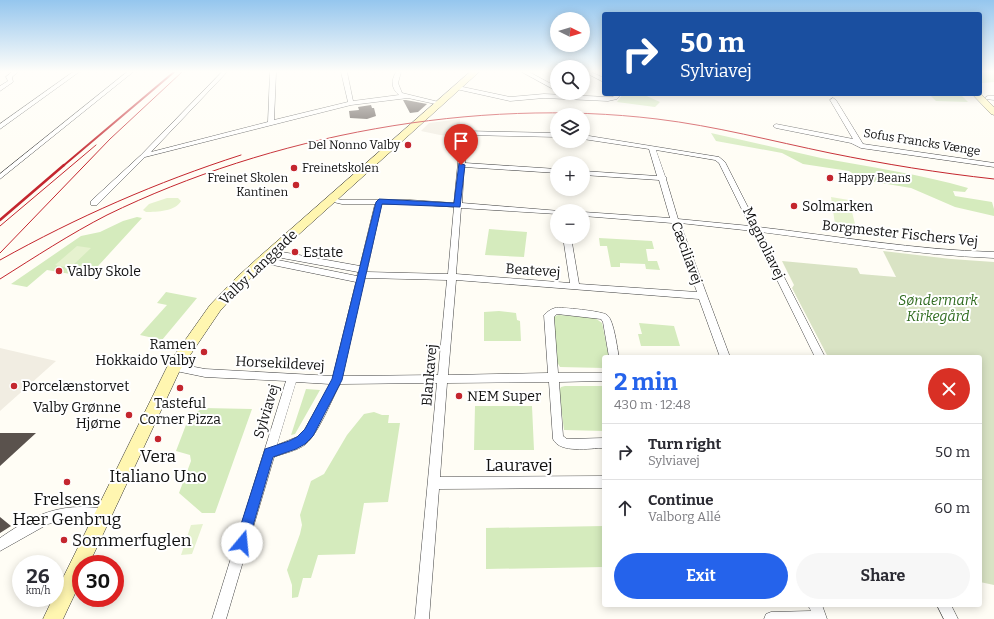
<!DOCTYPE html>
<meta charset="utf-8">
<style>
:root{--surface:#fff;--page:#f7f7f7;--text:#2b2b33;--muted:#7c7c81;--line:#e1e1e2;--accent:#2563eb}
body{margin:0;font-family:Bitter,serif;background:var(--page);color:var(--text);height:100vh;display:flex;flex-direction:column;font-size:15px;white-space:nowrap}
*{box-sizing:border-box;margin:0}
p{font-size:13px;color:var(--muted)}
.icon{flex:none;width:22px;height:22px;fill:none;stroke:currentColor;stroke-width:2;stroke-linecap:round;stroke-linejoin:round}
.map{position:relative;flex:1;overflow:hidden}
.details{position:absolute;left:602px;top:355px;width:380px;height:252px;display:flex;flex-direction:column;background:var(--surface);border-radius:4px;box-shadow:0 2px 10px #0003}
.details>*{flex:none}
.guide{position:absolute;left:602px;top:12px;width:380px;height:84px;border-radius:4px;box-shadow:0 2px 10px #0003;background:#1a4fa0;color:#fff;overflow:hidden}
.needle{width:26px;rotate:95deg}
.buttons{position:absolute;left:550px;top:12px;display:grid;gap:8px}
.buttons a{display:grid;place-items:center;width:40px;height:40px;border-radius:50%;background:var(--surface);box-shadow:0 2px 10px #0003;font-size:20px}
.speed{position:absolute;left:12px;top:555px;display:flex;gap:8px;font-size:20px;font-weight:700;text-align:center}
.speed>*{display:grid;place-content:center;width:52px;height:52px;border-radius:50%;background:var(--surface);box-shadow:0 2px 10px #0003;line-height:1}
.speed small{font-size:10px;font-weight:400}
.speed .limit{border:6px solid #d22;background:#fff;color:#111}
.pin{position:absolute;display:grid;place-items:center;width:34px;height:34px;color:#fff;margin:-41px -17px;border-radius:50% 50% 50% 0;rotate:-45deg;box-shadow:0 0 4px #0007}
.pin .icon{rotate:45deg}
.me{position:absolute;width:44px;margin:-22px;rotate:17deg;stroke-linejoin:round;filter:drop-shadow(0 0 3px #0008)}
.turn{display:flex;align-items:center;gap:14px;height:84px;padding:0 12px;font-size:18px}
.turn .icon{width:52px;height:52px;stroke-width:2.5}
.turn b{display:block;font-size:28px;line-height:34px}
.round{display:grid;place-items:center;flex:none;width:42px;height:42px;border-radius:21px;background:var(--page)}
.head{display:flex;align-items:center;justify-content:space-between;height:68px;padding:0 12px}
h1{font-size:24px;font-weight:700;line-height:30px;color:var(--accent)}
.button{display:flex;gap:8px;margin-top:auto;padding:8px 12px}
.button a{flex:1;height:46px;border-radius:24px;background:var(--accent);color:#fff;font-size:16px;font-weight:700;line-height:46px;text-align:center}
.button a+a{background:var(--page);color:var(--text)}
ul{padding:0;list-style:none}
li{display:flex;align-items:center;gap:12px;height:56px;padding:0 12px;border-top:1px solid var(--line)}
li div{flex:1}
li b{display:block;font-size:15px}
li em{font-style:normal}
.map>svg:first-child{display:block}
</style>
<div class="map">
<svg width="994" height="619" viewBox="0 0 994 619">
<rect width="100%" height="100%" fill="#fffdf5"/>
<path fill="#d5ebbd" d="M980,72H994V82L982,83L980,81Z
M623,94H642L660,102L655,107L617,102Z
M929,94H960L968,102L936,101Z
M711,133C748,141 784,150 821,158C870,167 920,174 968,188L965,192L953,191L955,196L992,202L994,209V216L955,207L911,188L863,180L849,171L803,164L782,153L716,141Z
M137,217L142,218L88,277L47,270L27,287L11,284L81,236L100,232L123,221Z
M489,229L527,232L524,257L485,255Z
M599,238L652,241L654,249H646L648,261H657L660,270L646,269L645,264L620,263V267H611L607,246H600Z
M166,292L197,298L162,340L140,335L167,305L157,303Z
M499,311L516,313L517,320L520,321L521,341H484V312Z
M559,315L595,318L602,323L609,357H604V368L560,367L557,362L553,318L554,316Z
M639,323L674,326L680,346H641L638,334H642Z
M565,386H604V431L564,430L559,390L561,387Z
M306,389L320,390L295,434L291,435Z
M475,406H532L534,450H474Z
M203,408L252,409L215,513H202L179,493L191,461L190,455L176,451L189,417Z
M374,412L382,415H389L388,423H400L388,502L364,503L355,554L318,555L311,578H303L298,597L292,598V585L287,570L300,534L302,525L300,515L311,481L324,474L347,435L364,414Z
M604,526V567L486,569V528Z"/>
<path fill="#d9e3c4" d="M883,251L951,259L994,262V585L980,582V357H828L792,288L794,285L782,261L857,268L860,274L896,277Z"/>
<path fill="#e6f2cf" d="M831,197L849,200L856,228L835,224Z
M167,198H178L181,201C176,211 157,212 146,212L143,210L149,204Z
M77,246L91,248L70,268L55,265Z
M203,524L192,554L181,555L191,525Z"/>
<path fill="#f1ede2" d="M460,119V137L440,135L421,131L429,123Z
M0,348L56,361L0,411Z"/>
<path fill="#5a524d" d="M403,100H406L427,104L418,112L410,113Z
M371,105L372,108H374L376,116L367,119L350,118L349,111L359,110L358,107Z
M0,433H36L0,466Z
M0,517L11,526L0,533Z"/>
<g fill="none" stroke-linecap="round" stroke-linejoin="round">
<defs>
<path id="street" d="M12,72H18L12,77L13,82L0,91V86L8,81L6,77Z
M73,72H79L0,129V124Z
M127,72H133L0,179V174Z
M222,72H227L151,152L268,122L270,72H276L274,120L348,102L341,72H347L353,101L399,95C391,88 391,81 396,72H401L398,83L402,93L443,103L440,105L408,98L351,105L145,157L97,205H91V201L141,155Z
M522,72H529L557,87V91Z
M584,72H591L604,78V82Z
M458,86L510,97L544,94L608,97H613L615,94H621L617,99L608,101L544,98L510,101L456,89V87Z
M988,96H994V100L986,99V97Z
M833,98L836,100L863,144L994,163V167L861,148L851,143L776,128L773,126L776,124L853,139L830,100Z
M464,131L557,133V137L467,135L465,163L557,169V173L464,167L462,203L560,211H557V214L461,208L456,274L570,283L563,237H571L579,284L697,292L672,223L583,216V212L670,218L659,180L583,175V171L657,176L649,149L583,139V135L719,157L725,162L758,227C837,236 915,250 994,252V258C915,255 839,242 761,232L825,357H815L753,231L680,223L730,357H720L699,299L456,280L448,375L548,373L544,315C547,312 551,309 555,308C560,307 603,311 607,315C614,320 617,348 619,357H609L603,322L601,319L557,314L554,317L558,373H604V381L559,382L563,436L567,439L604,438V448C590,448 560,454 553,439L549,382L447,383L440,477L604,476V488L439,489L429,619H415L437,383L340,384C331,401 319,432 306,444C297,451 284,453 274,457L226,619H212L286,381L205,377L171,370L169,367L171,364L174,363L205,369L333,376L356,282L263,263L259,260L263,257L357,276L358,272L271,256L267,253L271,250L360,266L375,204H342L329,201V197L342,200H410L454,203L461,133ZM656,150L715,160L719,163L750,226L678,219L666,179L667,178L665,176ZM382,204H410L454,207L448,274L367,272ZM365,278L447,280L438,375L343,376ZM296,382L330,384L305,429L297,437L277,445Z
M84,507L103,508L107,510L109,514L107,518L103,520L70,519L48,524L0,551V538C26,520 51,506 84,507Z
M808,605H822L827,619H764L766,614L771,612L811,611Z
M937,605H951L958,619H944Z"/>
<path id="secondary" d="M470,72H479L267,263L244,284L220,311L180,370L89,564H81V581L63,619H43L53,598H55V594L169,363L210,305L236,278L259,257Z
M980,93L994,107V115L991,114L972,94Z"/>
</defs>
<use href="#street" stroke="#444" stroke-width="1"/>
<use href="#secondary" stroke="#333" stroke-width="1"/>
<use href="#street" fill="#fff" fill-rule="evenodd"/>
<use href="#secondary" fill="#fff6b0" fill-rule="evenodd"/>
<path stroke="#c4262e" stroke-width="1" d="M0,226L96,145
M0,253L110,139L182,72
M0,260C77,217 157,182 241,155
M0,279C35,257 70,234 107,215C271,135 475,97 657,119C715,126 772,141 830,153C884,164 939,173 994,179"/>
<path stroke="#c4262e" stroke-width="2" d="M63,166L174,72"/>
<path stroke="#c4262e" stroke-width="2.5" d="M0,220L64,165"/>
</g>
<linearGradient id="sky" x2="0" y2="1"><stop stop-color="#95c6ee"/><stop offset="0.45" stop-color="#fffefa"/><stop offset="1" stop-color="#fffefa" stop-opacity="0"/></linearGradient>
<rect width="994" height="159" fill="url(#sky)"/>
<path fill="#2563eb" stroke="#184099" d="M459,163L465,165L460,207L382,204L342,380L313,436L305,444L296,449L273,457L248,543L246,548L242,550L237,548L235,543L265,449L289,441L297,437L305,429L332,379L376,202L379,199L454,203Z"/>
<g fill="#c4262e" stroke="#fff" stroke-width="1.5">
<circle cx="408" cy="145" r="4"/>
<circle cx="294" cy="168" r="4"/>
<circle cx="830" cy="178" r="4"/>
<circle cx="296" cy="185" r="4"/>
<circle cx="794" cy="206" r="4"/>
<circle cx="295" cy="252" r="4"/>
<circle cx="59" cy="271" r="4"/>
<circle cx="204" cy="352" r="4"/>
<circle cx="14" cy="386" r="4"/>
<circle cx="180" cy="388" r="4"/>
<circle cx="459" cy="396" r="4"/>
<circle cx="129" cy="415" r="4"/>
<circle cx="158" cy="439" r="4"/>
<circle cx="67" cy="482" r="4"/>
<circle cx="64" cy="540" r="4"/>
</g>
<g text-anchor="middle" stroke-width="4" stroke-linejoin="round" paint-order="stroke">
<g font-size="12" fill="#111" stroke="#fff">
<text transform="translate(922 142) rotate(9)" y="4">Sofus Francks Vænge</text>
</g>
<g font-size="12" fill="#111" stroke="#fff" text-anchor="end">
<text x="400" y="149">Del Nonno Valby</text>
<text x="302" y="172" text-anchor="start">Freinetskolen</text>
<text x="288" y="182">Freinet Skolen<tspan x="288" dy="14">Kantinen</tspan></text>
<text x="838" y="182" text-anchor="start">Happy Beans</text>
</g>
<g font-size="14" fill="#111" stroke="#fff" text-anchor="start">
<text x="802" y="211">Solmarken</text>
<text x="303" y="257">Estate</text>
<text x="67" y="276">Valby Skole</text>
<text x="196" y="349" text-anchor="end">Ramen<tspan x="196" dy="16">Hokkaido Valby</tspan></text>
<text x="22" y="391">Porcelænstorvet</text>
<text x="467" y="401">NEM Super</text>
<text x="180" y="408" text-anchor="middle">Tasteful<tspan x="180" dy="16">Corner Pizza</tspan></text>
<text x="121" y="412" text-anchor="end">Valby Grønne<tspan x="121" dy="16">Hjørne</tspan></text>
</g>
<g font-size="14" fill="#111" stroke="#fff">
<text transform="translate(900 233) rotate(6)" y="5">Borgmester Fischers Vej</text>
<text transform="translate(764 243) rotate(64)" y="5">Magnoliavej</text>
<text transform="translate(687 253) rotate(70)" y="5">Cæciliavej</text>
<text transform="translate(258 267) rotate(-44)" y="5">Valby Langgade</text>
<text transform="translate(533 270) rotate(4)" y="5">Beatevej</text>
<text transform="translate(280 363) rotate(3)" y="5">Horsekildevej</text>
<text transform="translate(429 375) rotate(-85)" y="5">Blankavej</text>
<text transform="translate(266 411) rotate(-73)" y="5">Sylviavej</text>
</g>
<g font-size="14" font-style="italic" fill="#2f6b1f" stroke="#fff">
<text x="938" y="305">Søndermark<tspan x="938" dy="16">Kirkegård</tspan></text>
</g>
<g font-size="17" fill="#111" stroke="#fff">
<text x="158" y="462">Vera<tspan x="158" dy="20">Italiano Uno</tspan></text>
<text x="67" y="505">Frelsens<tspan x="67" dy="20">Hær Genbrug</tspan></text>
<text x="72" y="546" text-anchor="start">Sommerfuglen</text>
</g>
<g font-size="17" fill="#111" stroke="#fff">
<text x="519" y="471">Lauravej</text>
</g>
</g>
</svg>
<div class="buttons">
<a><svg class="needle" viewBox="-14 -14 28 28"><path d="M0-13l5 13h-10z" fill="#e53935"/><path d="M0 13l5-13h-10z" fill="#7c7c81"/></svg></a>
<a><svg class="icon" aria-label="search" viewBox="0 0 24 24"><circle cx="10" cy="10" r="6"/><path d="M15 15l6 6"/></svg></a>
<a><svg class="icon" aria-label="layers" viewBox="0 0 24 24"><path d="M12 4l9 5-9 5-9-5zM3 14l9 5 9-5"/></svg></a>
<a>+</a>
<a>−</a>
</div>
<div class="speed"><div>26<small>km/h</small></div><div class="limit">30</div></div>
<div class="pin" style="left:461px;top:165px;background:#d93025"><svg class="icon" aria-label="arrive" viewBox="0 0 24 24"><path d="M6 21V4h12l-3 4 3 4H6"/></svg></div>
<svg class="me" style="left:242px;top:543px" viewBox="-20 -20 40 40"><circle r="19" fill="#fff"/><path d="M0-13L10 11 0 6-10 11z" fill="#2563eb"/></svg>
<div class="guide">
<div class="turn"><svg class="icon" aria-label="right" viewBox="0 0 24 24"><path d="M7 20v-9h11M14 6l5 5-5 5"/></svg><div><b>50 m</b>Sylviavej</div></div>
</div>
<section class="details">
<div class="head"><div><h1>2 min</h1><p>430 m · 12:48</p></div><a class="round" style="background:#d93025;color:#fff"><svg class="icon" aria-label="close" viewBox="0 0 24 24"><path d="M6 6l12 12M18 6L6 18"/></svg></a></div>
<ul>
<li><svg class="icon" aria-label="right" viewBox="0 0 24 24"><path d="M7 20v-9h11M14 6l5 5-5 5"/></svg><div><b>Turn right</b><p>Sylviavej</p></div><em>50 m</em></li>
<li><svg class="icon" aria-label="ahead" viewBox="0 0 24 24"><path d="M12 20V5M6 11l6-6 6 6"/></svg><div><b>Continue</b><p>Valborg Allé</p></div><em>60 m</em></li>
</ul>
<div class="button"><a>Exit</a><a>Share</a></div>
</section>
</div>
